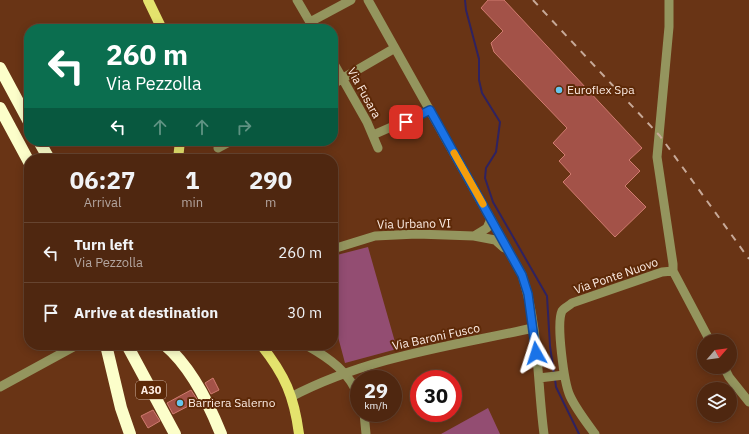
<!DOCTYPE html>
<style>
:root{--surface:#4f2710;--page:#59331e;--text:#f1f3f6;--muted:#b3a59f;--line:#664430}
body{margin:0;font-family:"IBM Plex Sans",sans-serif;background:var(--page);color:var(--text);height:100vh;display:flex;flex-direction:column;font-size:15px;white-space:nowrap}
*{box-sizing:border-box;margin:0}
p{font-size:13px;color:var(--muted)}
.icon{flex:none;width:22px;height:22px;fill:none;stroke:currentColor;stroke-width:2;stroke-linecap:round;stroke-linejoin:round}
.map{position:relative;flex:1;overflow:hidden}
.panel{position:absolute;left:24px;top:154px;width:314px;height:196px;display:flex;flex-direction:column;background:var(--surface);border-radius:16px;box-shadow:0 2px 10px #0003,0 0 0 1px var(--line)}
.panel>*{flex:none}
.hud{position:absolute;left:24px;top:24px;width:314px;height:122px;border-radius:16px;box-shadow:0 2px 10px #0003,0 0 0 1px var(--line);background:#0b6e4f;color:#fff;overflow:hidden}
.needle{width:26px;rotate:62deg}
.controls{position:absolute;left:697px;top:334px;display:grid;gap:8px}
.controls a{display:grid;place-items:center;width:40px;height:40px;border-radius:50%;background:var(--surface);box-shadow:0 2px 10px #0003,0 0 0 1px var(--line);font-size:20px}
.speed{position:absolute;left:350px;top:370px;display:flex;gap:8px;font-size:20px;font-weight:700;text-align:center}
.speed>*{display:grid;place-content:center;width:52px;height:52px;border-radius:50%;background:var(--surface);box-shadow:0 2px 10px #0003,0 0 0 1px var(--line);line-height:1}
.speed small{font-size:10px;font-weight:400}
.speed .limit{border:6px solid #d22;background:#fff;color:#111}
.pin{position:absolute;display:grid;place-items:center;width:34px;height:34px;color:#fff;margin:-17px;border-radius:8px;box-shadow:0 2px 6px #0006}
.me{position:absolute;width:44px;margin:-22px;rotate:354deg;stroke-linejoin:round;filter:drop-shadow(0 0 3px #0008)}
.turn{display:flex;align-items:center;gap:14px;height:84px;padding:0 16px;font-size:18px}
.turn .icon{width:52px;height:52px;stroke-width:2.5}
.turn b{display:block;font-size:28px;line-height:34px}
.lanes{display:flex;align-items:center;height:38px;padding:0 16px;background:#0003;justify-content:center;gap:20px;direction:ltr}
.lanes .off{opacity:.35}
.eta{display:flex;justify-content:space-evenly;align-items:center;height:68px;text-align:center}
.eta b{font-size:24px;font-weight:700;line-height:28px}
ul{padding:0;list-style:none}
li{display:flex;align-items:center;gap:12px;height:60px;padding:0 16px;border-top:1px solid var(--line)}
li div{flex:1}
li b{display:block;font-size:15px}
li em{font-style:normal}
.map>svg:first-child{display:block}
</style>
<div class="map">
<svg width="749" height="434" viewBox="0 0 749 434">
<rect width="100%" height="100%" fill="#693415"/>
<path fill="#934d72" d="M368,247L397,349L345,363L333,318V256Z
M488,408L500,434H441Z"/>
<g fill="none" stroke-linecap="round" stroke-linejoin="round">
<path stroke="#2f2260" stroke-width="2" d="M465,0L466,10L479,59V80L482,93L500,122L496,152L486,168L485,178L493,202L547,296L550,346L554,374
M555,379L556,387L579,434"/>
</g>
<path fill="#a35248" stroke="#d07b6f" d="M488,0H504L642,148L629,160L640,171L625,186L646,207L615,237L563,182L571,174L559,161L565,155L553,143L567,128L494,52L491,43L503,31L481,8Z
M213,378L219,390L211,394L205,383Z
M191,390L198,401L173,414L167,403Z
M153,410L160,421L148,428L141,416Z"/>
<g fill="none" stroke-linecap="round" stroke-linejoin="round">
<path stroke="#94955e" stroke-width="9" d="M297,0L314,29
M368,0L522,275C539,326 537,382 544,434
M669,0V27L657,157L673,264V271L710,341
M310,22L351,0
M333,62L367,122L378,148
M333,84L395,48
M373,135L430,110
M218,148L231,141
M474,236L487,228L491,219
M333,249L375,236L417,234L474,236L495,240L504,248
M306,345C329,358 350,372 359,398
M724,367L729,377L749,402
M539,378L564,375
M0,387L77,345
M291,397C367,357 451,346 533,328
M364,413L366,434
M595,434C586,422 576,409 570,396C564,383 556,323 562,311C564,308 569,306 572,303L662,272L673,271"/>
<path stroke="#e4e36d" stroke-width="10" d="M148,0L162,29
M178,159L180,141
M261,345C285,375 294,396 299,434"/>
<path stroke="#fcfeca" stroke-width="12" d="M0,68L29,122
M0,108L29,162
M39,141L49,159
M106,345L121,408L130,434
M127,345L175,434
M165,345C190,366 209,404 221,434"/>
<path stroke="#c7a998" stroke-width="2" stroke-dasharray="7 7" stroke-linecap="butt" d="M533,0L660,136L749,259"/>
</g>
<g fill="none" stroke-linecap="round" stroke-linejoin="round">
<defs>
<path id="route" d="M406,122L430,110L522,275L528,294L536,353"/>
</defs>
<use href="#route" stroke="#114b97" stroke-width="10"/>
<use href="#route" stroke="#1a73e8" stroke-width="7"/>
<path stroke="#f59e0b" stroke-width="7" d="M454,153L483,204"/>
</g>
<g fill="#65c5ee" stroke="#5d2908" stroke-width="1.5">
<circle cx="559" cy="90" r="4"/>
<circle cx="180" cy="403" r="4"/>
</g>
<g text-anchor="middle" stroke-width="4" stroke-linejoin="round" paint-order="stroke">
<rect fill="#5d2908" stroke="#ccb1a1" stroke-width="1" x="136" y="381" width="30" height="18" rx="3"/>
<g font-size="11" font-weight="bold" fill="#fcebe2">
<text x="151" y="394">A30</text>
</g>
<g font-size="12" fill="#fcebe2" stroke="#5d2908" text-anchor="start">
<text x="567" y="94">Euroflex Spa</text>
<text x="188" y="407">Barriera Salerno</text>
</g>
<g font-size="12" fill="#fcebe2" stroke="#5d2908">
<text transform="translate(364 93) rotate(61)" y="4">Via Fusara</text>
<text transform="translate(414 224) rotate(-1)" y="4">Via Urbano VI</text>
<text transform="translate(616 276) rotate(-19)" y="4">Via Ponte Nuovo</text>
<text transform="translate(436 337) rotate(-12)" y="4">Via Baroni Fusco</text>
</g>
</g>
</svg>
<div class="controls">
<a><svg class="needle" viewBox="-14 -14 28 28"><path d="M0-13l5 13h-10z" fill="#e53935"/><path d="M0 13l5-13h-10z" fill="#b3a59f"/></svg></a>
<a><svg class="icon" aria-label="layers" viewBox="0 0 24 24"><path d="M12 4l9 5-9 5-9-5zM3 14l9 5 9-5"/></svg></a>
</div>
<div class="speed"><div>29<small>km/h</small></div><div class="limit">30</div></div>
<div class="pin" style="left:406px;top:122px;background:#d93025"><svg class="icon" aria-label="arrive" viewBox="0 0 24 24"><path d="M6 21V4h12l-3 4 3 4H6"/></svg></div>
<svg class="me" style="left:536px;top:353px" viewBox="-20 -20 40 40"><path d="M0-17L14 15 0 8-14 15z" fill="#1a73e8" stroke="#fff" stroke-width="4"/></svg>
<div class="hud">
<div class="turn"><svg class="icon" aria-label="left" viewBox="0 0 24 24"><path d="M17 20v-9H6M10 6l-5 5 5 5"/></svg><div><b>260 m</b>Via Pezzolla</div></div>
<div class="lanes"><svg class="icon" aria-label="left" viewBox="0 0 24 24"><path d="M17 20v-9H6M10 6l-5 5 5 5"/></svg><svg class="icon off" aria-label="ahead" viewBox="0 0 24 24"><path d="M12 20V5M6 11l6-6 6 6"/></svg><svg class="icon off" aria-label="ahead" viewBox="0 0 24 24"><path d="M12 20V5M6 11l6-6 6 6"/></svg><svg class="icon off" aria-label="right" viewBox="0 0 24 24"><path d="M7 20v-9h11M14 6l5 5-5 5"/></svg></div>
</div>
<section class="panel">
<div class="eta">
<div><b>06:27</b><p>Arrival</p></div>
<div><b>1</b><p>min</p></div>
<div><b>290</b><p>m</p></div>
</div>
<ul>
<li><svg class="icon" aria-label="left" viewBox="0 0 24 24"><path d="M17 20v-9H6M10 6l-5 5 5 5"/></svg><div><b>Turn left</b><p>Via Pezzolla</p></div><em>260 m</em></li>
<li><svg class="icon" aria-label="arrive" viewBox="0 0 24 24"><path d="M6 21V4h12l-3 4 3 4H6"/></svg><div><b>Arrive at destination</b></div><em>30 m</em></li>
</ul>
</section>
</div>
